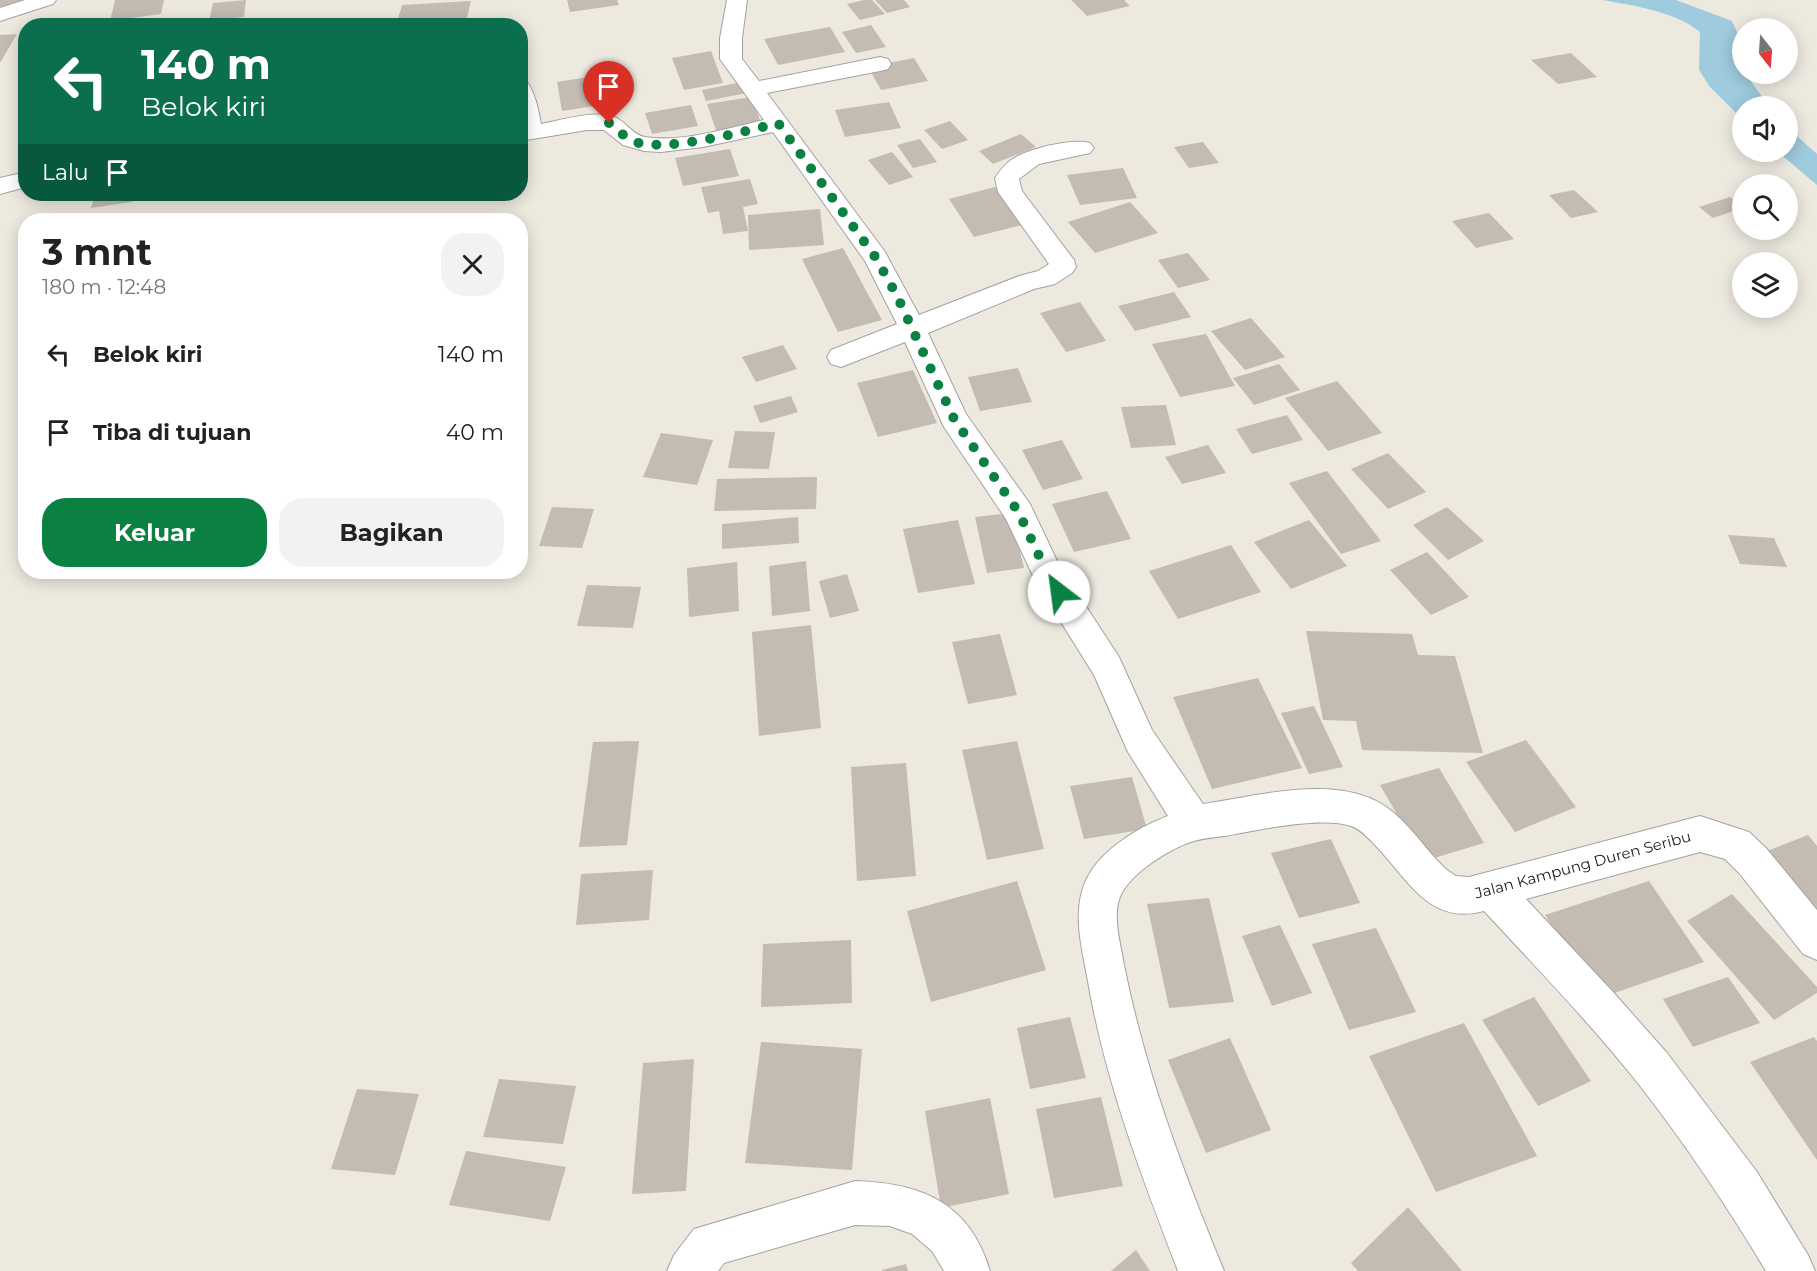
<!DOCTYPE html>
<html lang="id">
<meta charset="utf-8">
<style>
:root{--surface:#fff;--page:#f2f2f2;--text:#222;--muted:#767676;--accent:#0b8043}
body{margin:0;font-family:Montserrat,sans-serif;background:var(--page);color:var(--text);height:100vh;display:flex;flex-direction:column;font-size:22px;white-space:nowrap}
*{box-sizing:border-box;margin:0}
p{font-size:20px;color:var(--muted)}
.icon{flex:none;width:33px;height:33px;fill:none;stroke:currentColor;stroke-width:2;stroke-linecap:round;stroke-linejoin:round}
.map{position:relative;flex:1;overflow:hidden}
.details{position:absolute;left:18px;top:213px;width:510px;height:366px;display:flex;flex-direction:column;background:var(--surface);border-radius:24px;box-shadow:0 3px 15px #0003}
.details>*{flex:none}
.top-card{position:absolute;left:18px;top:18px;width:510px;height:183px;border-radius:24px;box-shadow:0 3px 15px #0003;background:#0b6e4f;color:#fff;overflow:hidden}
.needle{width:39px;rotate:163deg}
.controls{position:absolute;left:1732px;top:18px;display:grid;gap:12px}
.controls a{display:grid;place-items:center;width:66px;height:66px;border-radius:50%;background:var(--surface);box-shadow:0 3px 15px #0003;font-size:30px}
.pin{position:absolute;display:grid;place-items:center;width:51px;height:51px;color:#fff;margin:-62px -26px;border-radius:50% 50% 50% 0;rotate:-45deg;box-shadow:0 0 6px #0007}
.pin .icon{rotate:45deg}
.me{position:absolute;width:66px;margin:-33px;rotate:330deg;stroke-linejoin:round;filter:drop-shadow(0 0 4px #0008)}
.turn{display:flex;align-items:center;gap:21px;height:126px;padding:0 24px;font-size:27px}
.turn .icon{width:78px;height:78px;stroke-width:2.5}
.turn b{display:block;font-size:42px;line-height:51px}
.then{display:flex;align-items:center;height:57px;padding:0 24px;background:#0003;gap:12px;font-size:22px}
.round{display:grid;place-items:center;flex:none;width:63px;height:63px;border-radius:24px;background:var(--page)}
.head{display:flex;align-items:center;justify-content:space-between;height:102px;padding:0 24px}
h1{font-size:36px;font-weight:700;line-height:45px}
.action{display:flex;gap:12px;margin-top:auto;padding:12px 24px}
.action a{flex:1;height:69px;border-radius:24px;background:var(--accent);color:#fff;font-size:24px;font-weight:700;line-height:69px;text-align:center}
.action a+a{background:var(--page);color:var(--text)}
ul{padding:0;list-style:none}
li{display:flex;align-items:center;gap:18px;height:78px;padding:0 24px}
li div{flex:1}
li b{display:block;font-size:22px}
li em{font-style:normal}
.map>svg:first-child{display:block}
</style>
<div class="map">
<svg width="1817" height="1271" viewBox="0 0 1817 1271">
<rect width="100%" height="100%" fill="#ede9df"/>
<path fill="#9ecbdd" d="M1602,0H1676L1732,21L1741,41L1735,60L1769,106H1743V120L1710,87L1699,70L1700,32C1674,11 1635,6 1602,0Z
M1788,128L1817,154V185L1778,152H1788Z"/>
<path fill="#c4bbb3" d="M0,0H35V2L0,7Z
M115,0H164L161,14L110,21Z
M246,0L244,17L209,21L213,3Z
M567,0H617L619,5L570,12Z
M864,0H872L885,14L860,20L847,4Z
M875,0H904L910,7L887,13Z
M1071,0H1124L1130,6L1087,16Z
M471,1L465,26H396L402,5Z
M871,25L886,47L856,53L842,32Z
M830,27L845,52L778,65L764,39Z
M17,34L0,63V35Z
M711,51L723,83L684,90L672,58Z
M1571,53L1597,77L1558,84L1531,60Z
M914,58L928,81L881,90L868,67Z
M608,74L614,103L562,111L557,82Z
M742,82L747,93L706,101L702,90Z
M751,97L762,125L717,133L707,104Z
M889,102L901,128L845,137L835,110Z
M691,105L698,126L652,134L645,113Z
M950,121L968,140L942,149L924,130Z
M1021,134L1036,147L993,164L979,151Z
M920,139L937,162L913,168L897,145Z
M1203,142L1219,163L1189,168L1174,147Z
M730,149L739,176L683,186L675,158Z
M892,152L913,177L889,185L868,160Z
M1123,168L1137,198L1080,205L1067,175Z
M750,179L758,204L743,207L748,231L723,234L719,211L708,213L701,187Z
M995,187L1022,225L974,237L949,199Z
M1574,190L1598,212L1571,218L1549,195Z
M95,194H135L132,202L91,208Z
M1730,197L1743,208L1713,218L1699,207Z
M1130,202L1158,233L1095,253L1068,222Z
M820,209L824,245L749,250L748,215Z
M1489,213L1514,239L1476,248L1452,221Z
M843,248L882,320L838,332L802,259Z
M1188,253L1210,280L1178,288L1158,260Z
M1174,292L1191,317L1135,331L1118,306Z
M1080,302L1106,341L1066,352L1040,313Z
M1251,318L1285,357L1245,370L1211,331Z
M1206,334L1235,386L1180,397L1152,344Z
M783,345L797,369L756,382L742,357Z
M1279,364L1300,390L1254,405L1233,378Z
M1018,368L1032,402L980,411L968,377Z
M913,370L937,423L878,437L857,383Z
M1337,381L1382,433L1328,451L1285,398Z
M791,396L798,412L760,423L753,406Z
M1166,405L1176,445L1131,448L1121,407Z
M1287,415L1303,440L1252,454L1236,429Z
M735,431L775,432L769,469L728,468Z
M661,433L713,440L697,485L643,477Z
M1062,440L1083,479L1043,490L1022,450Z
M1208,445L1226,473L1182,484L1165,457Z
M1388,453L1426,492L1388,509L1351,469Z
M1327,471L1381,541L1341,554L1289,483Z
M817,477L816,509L714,511L717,479Z
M1107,491L1131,539L1074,552L1052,504Z
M552,507L594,509L582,548L539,546Z
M1447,507L1484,541L1448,560L1413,525Z
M1011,513L1024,568L987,573L975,517Z
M798,517L799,543L722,549V524Z
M958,520L975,584L918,593L903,529Z
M1309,520L1347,566L1291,589L1254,542Z
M1728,535L1774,538L1787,567L1740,564Z
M1231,545L1261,592L1178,619L1149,571Z
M1427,552L1469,597L1431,615L1390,570Z
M806,561L810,611L772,616L769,566Z
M737,562L739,611L689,617L687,568Z
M847,574L859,611L830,618L819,581Z
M587,585L641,587L633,628L577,626Z
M811,625L821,728L759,736L752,632Z
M1306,631L1412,634L1418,655L1455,656L1483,753L1362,750L1356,721L1323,720Z
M1000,634L1017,695L968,704L952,642Z
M1258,678L1302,768L1212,789L1173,697Z
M1314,706L1343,767L1309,774L1281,713Z
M1526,740L1576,807L1515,832L1466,762Z
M639,741L627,845L579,847L593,742Z
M1017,741L1044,849L987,860L962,750Z
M906,763L916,876L857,881L851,767Z
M1439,768L1484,843L1424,861L1380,785Z
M1132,777L1147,829L1084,839L1070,786Z
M1808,835L1817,846V921L1762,853Z
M1331,839L1360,903L1299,918L1271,853Z
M653,870L649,920L576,925L581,874Z
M1017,881L1046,970L931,1002L907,911Z
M1649,881L1704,962L1597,999L1545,915Z
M1732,894L1817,987V993L1774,1020L1687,921Z
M1209,898L1234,1002L1169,1008L1147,904Z
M1280,925L1312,993L1272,1006L1242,936Z
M1376,928L1416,1012L1349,1030L1312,944Z
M851,940L852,1003L761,1007L763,944Z
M1728,977L1760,1023L1693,1047L1663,999Z
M1534,997L1591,1081L1538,1106L1482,1020Z
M1070,1017L1086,1078L1030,1089L1017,1028Z
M1464,1023L1537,1156L1436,1192L1369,1056Z
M1814,1037L1817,1041V1160L1750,1062Z
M1230,1038L1271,1130L1206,1153L1168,1060Z
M761,1042L862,1049L852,1170L745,1163Z
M694,1059L686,1191L632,1194L643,1063Z
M499,1079L576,1086L563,1144L483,1137Z
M357,1089L419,1094L395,1175L331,1169Z
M1101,1097L1123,1186L1054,1198L1036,1109Z
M990,1098L1009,1194L941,1208L925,1111Z
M466,1151L566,1167L550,1221L449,1205Z
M1408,1207L1462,1271H1358L1351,1263Z
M1136,1250L1150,1271H1111Z
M906,1264L908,1271H882V1270Z"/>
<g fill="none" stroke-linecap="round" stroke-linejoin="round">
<defs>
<path id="minor" d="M25,0H56L53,4L0,21V8Z
M727,0H747L742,38V59L759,81L880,57L888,59L891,64L888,69L880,71L767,93L885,252L919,315L1019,276L1038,271L1049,264L998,192L995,178C1000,171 1004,165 1011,160C1027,149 1071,138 1090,143L1094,148L1090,153L1039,164L1019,179L1022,191L1074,260L1076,267L1072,273L1055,284L1034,289L928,333L966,414L1030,504L1059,565L1119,657L1152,730L1203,804C1260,796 1346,770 1394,813C1414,830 1428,853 1447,870L1456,876L1469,877L1700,816L1749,832L1766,848L1817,910V960L1803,954L1740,874L1725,859L1700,852L1526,899L1613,992L1667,1053L1757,1172L1808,1255L1815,1271H1766C1727,1206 1684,1142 1637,1082C1589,1022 1536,967 1484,911C1429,926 1408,879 1376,846C1369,839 1361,829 1351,826C1321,816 1257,830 1225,836C1215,837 1204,838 1194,841C1170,848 1129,874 1120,897C1112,917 1121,945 1124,965C1145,1071 1183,1171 1224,1271H1178C1141,1175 1104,1078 1087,976C1082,949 1075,922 1081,895C1089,856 1134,829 1168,816L1128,752L1094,675L1036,582L1006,519L944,427L905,342L841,367L831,364L827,357L831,350L897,324L865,261L773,132L703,147L661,152L644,151L623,145L604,130H587L520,141V81L528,83C536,96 538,109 541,124C563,120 593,110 614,117C626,121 632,135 645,137C681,143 729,128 764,120L720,59V38Z
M26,172V187L0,194V178Z
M855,1181C922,1183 970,1203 990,1271H944L932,1251L912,1234L890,1226L855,1225L724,1263L718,1271H667L674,1255L694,1229Z"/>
</defs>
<use href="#minor" stroke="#a2a2a2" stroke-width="2"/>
<use href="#minor" fill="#fff" fill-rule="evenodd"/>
</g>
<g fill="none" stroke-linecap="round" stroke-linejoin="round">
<path stroke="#0b8043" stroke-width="10" stroke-dasharray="0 18" d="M609,123C616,128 623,136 631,140C657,155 747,131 778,123L876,258L897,296L954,419L1019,513L1047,573L1059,592"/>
</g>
<g text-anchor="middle" stroke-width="6" stroke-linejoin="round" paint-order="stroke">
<g font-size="15" fill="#1b1b1b" stroke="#fff">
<text transform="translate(1583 865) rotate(-15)" y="5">Jalan Kampung Duren Seribu</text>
</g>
</g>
</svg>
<div class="controls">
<a><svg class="needle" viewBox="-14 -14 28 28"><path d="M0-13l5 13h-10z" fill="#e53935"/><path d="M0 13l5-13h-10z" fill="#767676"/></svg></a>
<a><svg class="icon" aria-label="sound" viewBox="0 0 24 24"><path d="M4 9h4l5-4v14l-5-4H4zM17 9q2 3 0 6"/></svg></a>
<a><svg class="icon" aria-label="search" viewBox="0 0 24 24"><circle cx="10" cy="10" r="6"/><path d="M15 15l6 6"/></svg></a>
<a><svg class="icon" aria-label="layers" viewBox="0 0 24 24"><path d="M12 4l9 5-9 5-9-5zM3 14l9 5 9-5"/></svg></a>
</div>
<div class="pin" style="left:609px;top:123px;background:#d93025"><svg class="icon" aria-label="arrive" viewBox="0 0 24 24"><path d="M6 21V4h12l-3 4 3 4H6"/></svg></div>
<svg class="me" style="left:1059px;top:592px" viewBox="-20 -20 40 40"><circle r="19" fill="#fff"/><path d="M0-13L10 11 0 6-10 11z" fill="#0b8043"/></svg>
<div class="top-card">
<div class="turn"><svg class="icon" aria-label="left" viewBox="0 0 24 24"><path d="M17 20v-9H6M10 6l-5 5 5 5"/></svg><div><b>140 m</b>Belok kiri</div></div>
<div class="then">Lalu<svg class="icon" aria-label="arrive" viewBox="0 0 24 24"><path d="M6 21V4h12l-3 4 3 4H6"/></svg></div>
</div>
<section class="details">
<div class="head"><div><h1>3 mnt</h1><p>180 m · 12:48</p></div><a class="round"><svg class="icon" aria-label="close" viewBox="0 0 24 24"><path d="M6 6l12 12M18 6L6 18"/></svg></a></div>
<ul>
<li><svg class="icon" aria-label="left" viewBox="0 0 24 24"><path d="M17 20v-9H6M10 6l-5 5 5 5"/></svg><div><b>Belok kiri</b></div><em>140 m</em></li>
<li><svg class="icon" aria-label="arrive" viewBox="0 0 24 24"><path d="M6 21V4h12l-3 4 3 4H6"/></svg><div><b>Tiba di tujuan</b></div><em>40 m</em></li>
</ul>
<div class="action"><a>Keluar</a><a>Bagikan</a></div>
</section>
</div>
